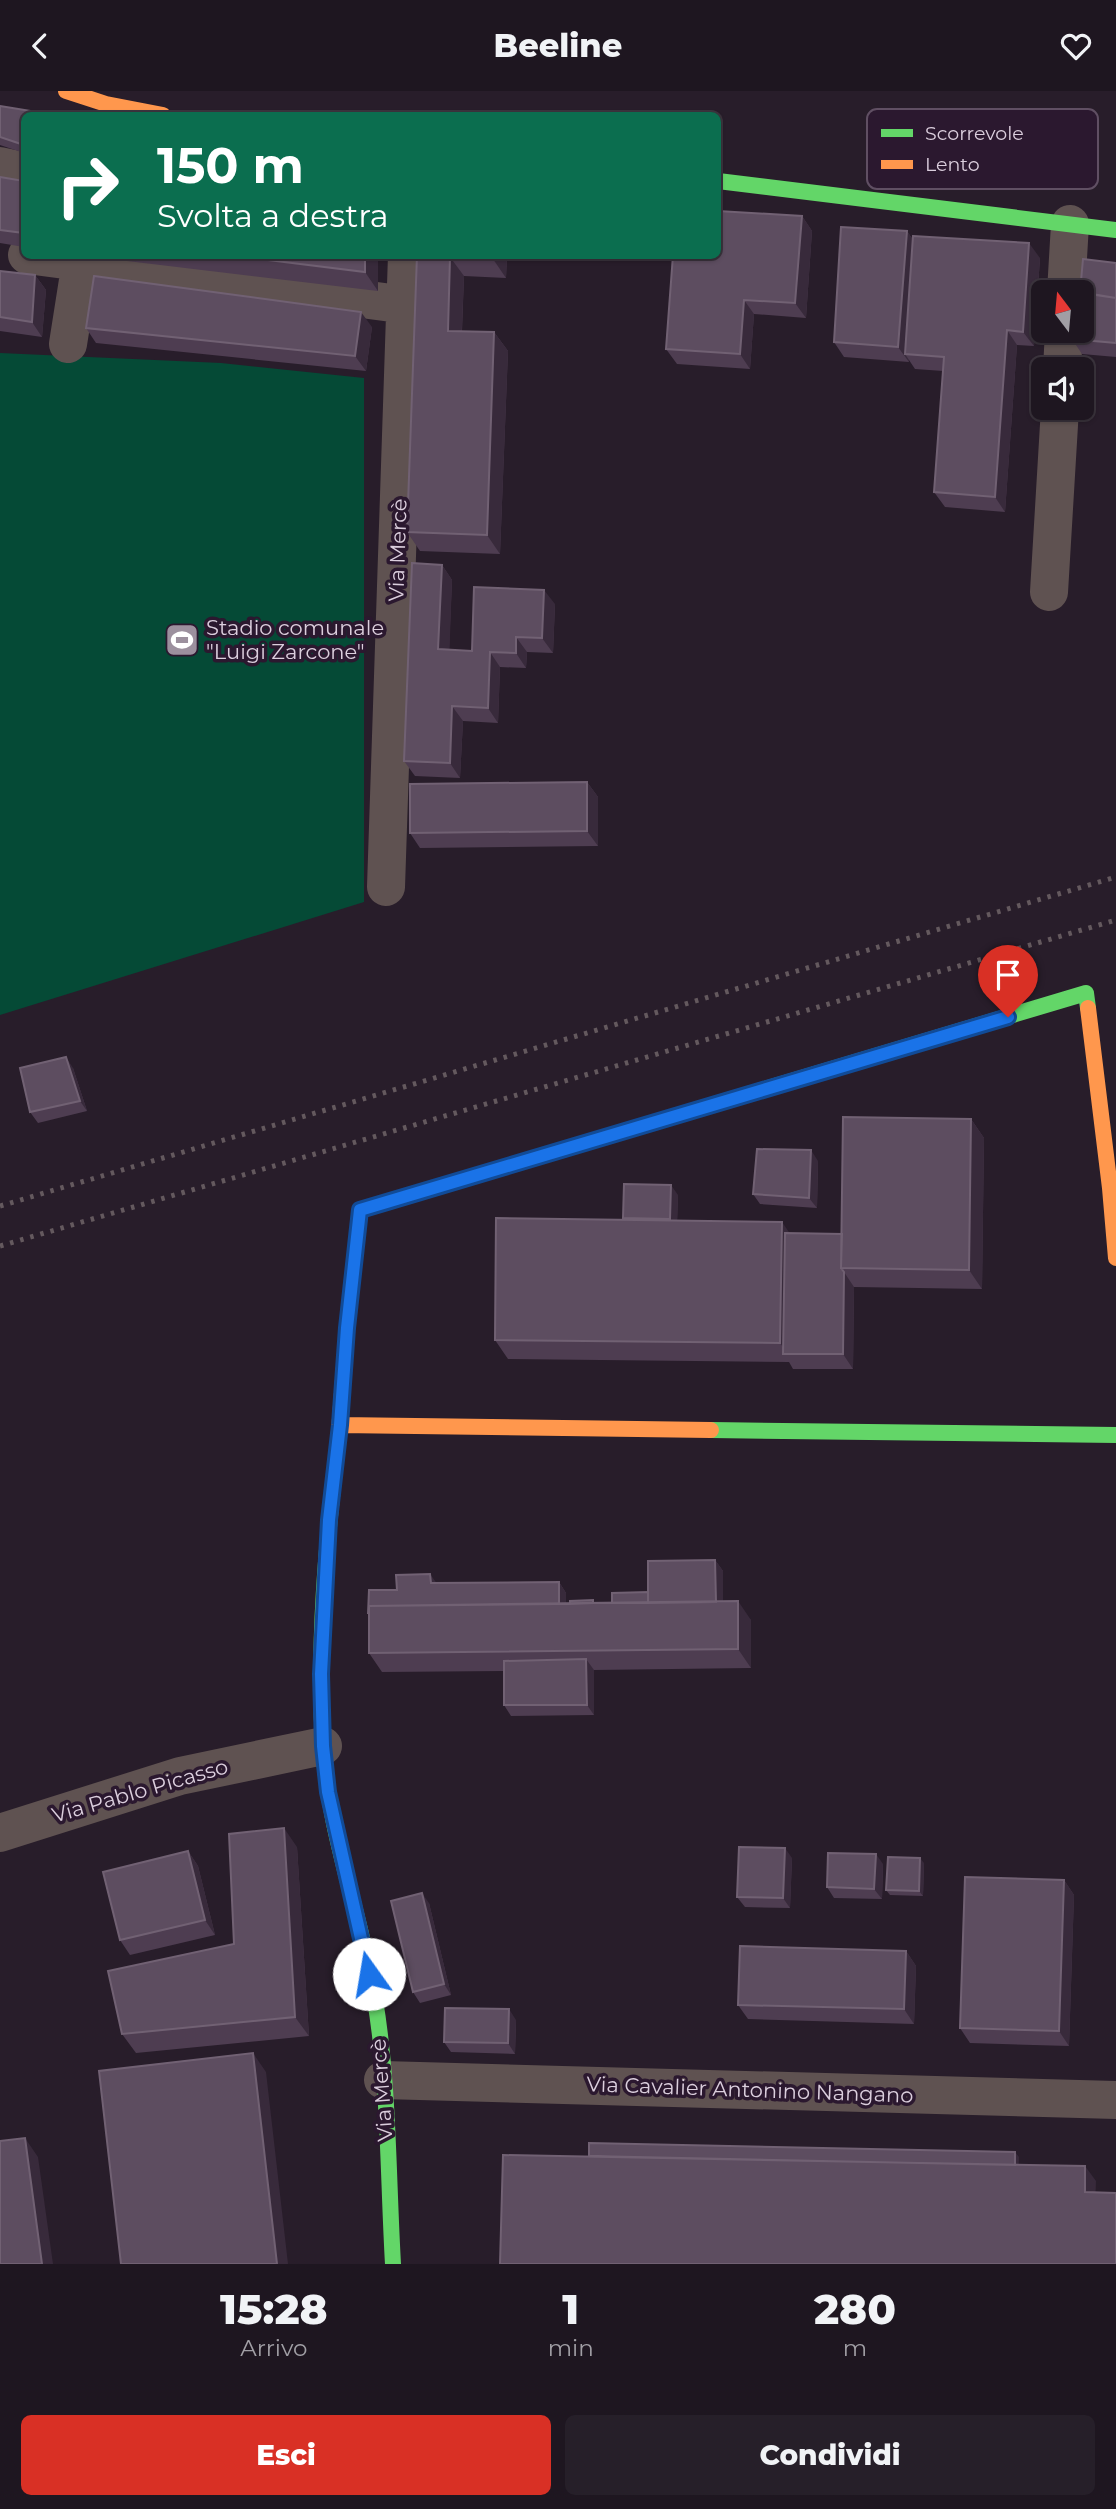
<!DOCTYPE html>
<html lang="it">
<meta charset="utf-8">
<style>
:root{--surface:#1e1620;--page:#261f29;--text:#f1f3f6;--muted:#a19fa5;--line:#3c353e;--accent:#d93025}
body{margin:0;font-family:Montserrat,sans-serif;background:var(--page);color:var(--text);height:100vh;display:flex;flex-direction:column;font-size:26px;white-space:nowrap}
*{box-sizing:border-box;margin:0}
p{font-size:23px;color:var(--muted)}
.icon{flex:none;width:38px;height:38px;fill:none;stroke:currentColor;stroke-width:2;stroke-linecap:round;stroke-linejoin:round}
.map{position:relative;height:2173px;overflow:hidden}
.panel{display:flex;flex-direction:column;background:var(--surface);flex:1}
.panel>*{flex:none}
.banner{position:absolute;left:21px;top:21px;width:700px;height:147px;border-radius:10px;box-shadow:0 2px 5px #0004,0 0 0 2px var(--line);background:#0b6e4f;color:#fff;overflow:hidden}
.needle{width:46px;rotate:344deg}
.fabs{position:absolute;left:1031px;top:189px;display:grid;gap:14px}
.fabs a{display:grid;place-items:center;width:63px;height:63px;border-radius:10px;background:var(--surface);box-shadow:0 2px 5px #0004,0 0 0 2px var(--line);font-size:35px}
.pin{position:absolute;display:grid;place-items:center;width:60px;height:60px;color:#fff;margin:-72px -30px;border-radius:50% 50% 50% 0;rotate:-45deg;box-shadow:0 0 7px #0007}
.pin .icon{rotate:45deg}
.me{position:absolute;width:77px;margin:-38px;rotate:347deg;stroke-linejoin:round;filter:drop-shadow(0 0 5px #0008)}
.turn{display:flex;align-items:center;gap:24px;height:147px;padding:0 21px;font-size:32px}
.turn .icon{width:91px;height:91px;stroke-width:2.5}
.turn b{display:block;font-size:49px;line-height:60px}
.eta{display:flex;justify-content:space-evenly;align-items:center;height:119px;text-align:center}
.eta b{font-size:42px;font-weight:800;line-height:49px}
.button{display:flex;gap:14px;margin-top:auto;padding:14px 21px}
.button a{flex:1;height:80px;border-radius:10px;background:var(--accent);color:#fff;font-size:28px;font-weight:800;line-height:80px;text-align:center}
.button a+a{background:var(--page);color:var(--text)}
header{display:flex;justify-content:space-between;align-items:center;height:91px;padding:0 21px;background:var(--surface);font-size:32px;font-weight:800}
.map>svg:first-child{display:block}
</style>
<header><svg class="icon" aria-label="back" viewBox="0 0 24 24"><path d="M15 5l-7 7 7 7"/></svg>Beeline<svg class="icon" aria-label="heart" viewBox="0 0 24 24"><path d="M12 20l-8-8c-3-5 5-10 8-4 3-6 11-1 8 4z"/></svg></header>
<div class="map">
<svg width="1116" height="2173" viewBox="0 0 1116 2173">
<rect width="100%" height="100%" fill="#281d2a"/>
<path fill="#054a36" d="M0,262L221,272L364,287V811L0,924Z"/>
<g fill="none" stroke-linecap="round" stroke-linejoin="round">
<path stroke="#5f5251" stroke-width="38" d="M0,75L24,80
M27,164L407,214
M1066,201L1070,133
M68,253L82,164
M1062,278L1064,240
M1049,501L1060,317
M386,796L407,164
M0,1742L180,1685L323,1655
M383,1989L1116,2009"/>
<path stroke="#63d668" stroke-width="16" d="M718,90L1116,139
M381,1113L1086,902L1088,917
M711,1339L1116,1344
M338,1353C326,1452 317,1554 323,1654C328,1741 361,1823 375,1909C389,1992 388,2088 393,2173"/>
<path stroke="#ff974d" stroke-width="16" d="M66,0L106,13L163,24
M1088,917L1110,1097L1116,1167
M340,1334L711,1339
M338,1353L347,1237L360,1119L381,1113"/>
<path stroke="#64595e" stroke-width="5" stroke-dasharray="3.5 7" stroke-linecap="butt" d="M0,1115L1116,786
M0,1155L1116,829"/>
</g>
<path fill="#4e3d51" d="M0,15L24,24V62L0,54Z
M0,86L24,90V156L0,152Z
M802,125L812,140L806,227L754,223L750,278L677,273L666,258Z
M907,140L913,149L1040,167L1034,255L1017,254L1005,421L945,416L934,401L943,280L915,278L909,269V271L844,266L834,251Z
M100,164H378V200L102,167Z
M417,164H507L506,187L464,185L462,240L494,241L508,260L500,463L420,460L407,441Z
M1116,172V266L1082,263L1072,248Z
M0,180L35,184L46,199L42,246L0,240Z
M372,236L366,280L96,252L86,237Z
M442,474L452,489L449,559L472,560L555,513L553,562L527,561L526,577L500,576L498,632L463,630L460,687L415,685L404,670Z
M587,691L598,706V755L420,757L410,742Z
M73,977L87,1020L38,1032L30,1021Z
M971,1028L984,1047L982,1198L854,1196L853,1278H793L789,1271L508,1268L495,1249L624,1129L623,1127L678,1104L677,1130L789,1142L842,1143Z
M818,1070L817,1117L760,1113L753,1103Z
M715,1469L723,1480V1511L751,1529V1577L594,1579V1624L511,1625L504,1614V1580L382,1581L369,1562L397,1499L437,1492L559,1491L566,1502V1513L612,1512L648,1501Z
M297,1756L309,1945L136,1962L122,1943L234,1853Z
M188,1760L198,1775L215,1844L130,1864L120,1849Z
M792,1767L790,1817L745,1816L737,1806Z
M924,1772L923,1805L890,1804L886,1799Z
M883,1773L882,1808L834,1807L827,1796Z
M1064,1789L1074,1804L1069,1955L970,1952L960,1937Z
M429,1812L451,1904L420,1912L413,1901Z
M906,1860L916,1875L914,1933L748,1928L738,1914Z
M516,1929L515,1963L451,1961L444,1951Z"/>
<path fill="#382a3b" d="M802,125L812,140L806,227L795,212Z
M907,140L917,155L905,263L909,269V271L898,256Z
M1029,152L1040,167L1034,255L1023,241Z
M365,164H378V200L365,181Z
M493,164H507L506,187L493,168Z
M450,166L464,185L461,258L448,240Z
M35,184L46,199L42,246L32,231Z
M744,209L754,223L750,278L740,263Z
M361,221L372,236L366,280L355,265Z
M1007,239L1017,254L1005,421L995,406Z
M494,241L508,260L500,463L487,444Z
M442,474L452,489L449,573L438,558Z
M544,499L555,513L553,562L542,547Z
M516,546L527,561L526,577L516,562Z
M490,561L500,576L498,632L488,617Z
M452,615L463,630L460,687L450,672Z
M587,691L598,706V755L587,740Z
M66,966L73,977L87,1020L80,1010Z
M971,1028L984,1047L982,1198L969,1179Z
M811,1059L818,1070L817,1117L809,1107Z
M671,1094L678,1104L677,1138L670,1128Z
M782,1131L795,1150L788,1263L780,1252Z
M844,1181L854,1196L853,1278L843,1263Z
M715,1469L723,1480V1530L716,1519Z
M430,1483L438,1494L431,1492Z
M559,1491L566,1502V1532L559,1521Z
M738,1510L751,1529V1577L738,1558Z
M586,1568L594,1579V1624L587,1614Z
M284,1737L297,1756L309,1945L295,1926Z
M785,1757L792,1767L790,1817L783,1807Z
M188,1760L198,1775L215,1844L205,1829Z
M876,1763L883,1773L882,1808L874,1798Z
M920,1767L924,1772L923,1805L919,1800Z
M1064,1789L1074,1804L1069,1955L1059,1940Z
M422,1802L429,1812L451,1904L444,1893Z
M906,1860L916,1875L914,1933L904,1918Z
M509,1918L516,1929L515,1963L508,1952Z
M253,1962L266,1981L288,2173H277Z
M25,2047L38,2066L53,2173H42Z
M1015,2061L1019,2066L1018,2089L1015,2083Z
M1085,2075L1096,2090L1095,2116L1085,2101Z"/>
<path fill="#5d4d60" stroke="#716173" stroke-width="2" d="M0,15L55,24H24V54L0,46Z
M0,86L24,90V142L0,139Z
M718,120L802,125L795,212L744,209L740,263L666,258L673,164H718Z
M841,136L907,140L898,256L834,251Z
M913,145L1029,152L1023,241L1007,239L995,406L934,401L944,266L905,263Z
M227,164H365V181Z
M417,164H493V168L450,166L448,240L494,241L487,444L407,441Z
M1083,168L1116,172V207L1080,201Z
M0,180L35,184L32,231L0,226Z
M94,185L361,221L355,265L86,237Z
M1082,202L1116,207V252L1072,248L1073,240H1082Z
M412,472L442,474L438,558L472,560L474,496L544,499L542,547L516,546V562L490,561L488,617L452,615L450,672L404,670Z
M587,691V740L410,742V693Z
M66,966L80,1010L30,1021L20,977Z
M843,1026L971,1028L969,1179L841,1177Z
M757,1058L811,1059L809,1107L753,1103Z
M624,1093L671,1094L670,1128L623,1127Z
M496,1127L782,1131L780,1252L495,1249Z
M785,1142L842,1143L841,1177L844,1181L843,1263H783Z
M715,1469L716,1511L648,1512V1470Z
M430,1483L431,1492L559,1491V1513L369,1515L368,1523L369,1499H397L396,1484Z
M648,1501V1512H612V1502Z
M593,1509V1512L570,1513V1510Z
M738,1510V1558L369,1562V1515Z
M586,1568L587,1614H504V1570Z
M284,1737L295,1926L122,1943L108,1880L234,1853L229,1743Z
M739,1756L785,1757L783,1807L737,1806Z
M188,1760L205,1829L120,1849L103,1781Z
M828,1762L876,1763L874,1798L827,1796Z
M888,1766L920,1767L919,1800L886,1799Z
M965,1786L1064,1789L1059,1940L960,1937Z
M422,1802L444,1893L413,1901L391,1810Z
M740,1855L906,1860L904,1918L738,1914Z
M445,1917L509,1918L508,1952L444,1951Z
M253,1962L277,2173H121L99,1980Z
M25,2047L42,2173H0V2050Z
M589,2052L1015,2061V2074L589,2065Z
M503,2064L1085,2075V2101L1116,2102V2173H500Z"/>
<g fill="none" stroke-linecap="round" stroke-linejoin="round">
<defs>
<path id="route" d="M369,1883L328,1701L323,1655L321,1583L329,1429L340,1334L347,1237L360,1119L1008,926"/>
</defs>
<use href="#route" stroke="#114b97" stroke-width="18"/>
<use href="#route" stroke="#1a73e8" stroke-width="12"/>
</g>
<defs>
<symbol id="stadium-square" viewBox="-11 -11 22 22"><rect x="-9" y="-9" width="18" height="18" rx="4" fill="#9c909e" stroke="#2b182f"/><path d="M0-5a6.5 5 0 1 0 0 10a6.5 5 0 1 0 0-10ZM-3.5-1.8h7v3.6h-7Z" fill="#fff"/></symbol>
</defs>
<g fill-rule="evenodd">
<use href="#stadium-square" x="163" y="530" width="38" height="38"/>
</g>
<g text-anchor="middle" stroke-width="7" stroke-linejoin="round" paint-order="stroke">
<g font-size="21" fill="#dbcedd" stroke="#2b182f">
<text transform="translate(398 459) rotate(-88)" y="7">Via Mercè</text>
<text transform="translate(140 1700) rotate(-16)" y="7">Via Pablo Picasso</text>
<text transform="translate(382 1999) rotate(-94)" y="7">Via Mercè</text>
<text transform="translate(750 1999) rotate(2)" y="7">Via Cavalier Antonino Nangano</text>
</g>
<g font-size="21" fill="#dbcedd" stroke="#2b182f" text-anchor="start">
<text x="206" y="544">Stadio comunale<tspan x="206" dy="24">"Luigi Zarcone"</tspan></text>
</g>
</g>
<rect x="867" y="18" width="231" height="80" rx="10" fill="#2b182f" stroke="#604f63" stroke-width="2"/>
<rect x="881" y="38" width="32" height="8" fill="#63d668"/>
<rect x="881" y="69" width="32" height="9" fill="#ff974d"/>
<g font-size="19" fill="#dbcedd">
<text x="925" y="49">Scorrevole</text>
<text x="925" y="80">Lento</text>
</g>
</svg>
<div class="fabs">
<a><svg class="needle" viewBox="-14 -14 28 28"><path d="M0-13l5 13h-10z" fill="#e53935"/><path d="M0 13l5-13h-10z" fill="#a19fa5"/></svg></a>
<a><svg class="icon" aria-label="sound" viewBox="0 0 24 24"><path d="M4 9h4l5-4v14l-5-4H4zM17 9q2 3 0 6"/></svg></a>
</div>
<div class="pin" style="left:1008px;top:926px;background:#d93025"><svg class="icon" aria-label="arrive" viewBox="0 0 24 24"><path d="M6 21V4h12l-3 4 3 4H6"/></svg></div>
<svg class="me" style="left:369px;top:1883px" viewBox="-20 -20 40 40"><circle r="19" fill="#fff"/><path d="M0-13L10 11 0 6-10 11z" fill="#1a73e8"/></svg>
<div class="banner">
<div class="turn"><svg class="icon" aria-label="right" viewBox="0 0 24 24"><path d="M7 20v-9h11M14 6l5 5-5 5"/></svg><div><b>150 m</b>Svolta a destra</div></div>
</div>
</div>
<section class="panel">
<div class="eta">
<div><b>15:28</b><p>Arrivo</p></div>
<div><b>1</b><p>min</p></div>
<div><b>280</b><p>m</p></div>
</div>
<div class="button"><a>Esci</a><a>Condividi</a></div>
</section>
